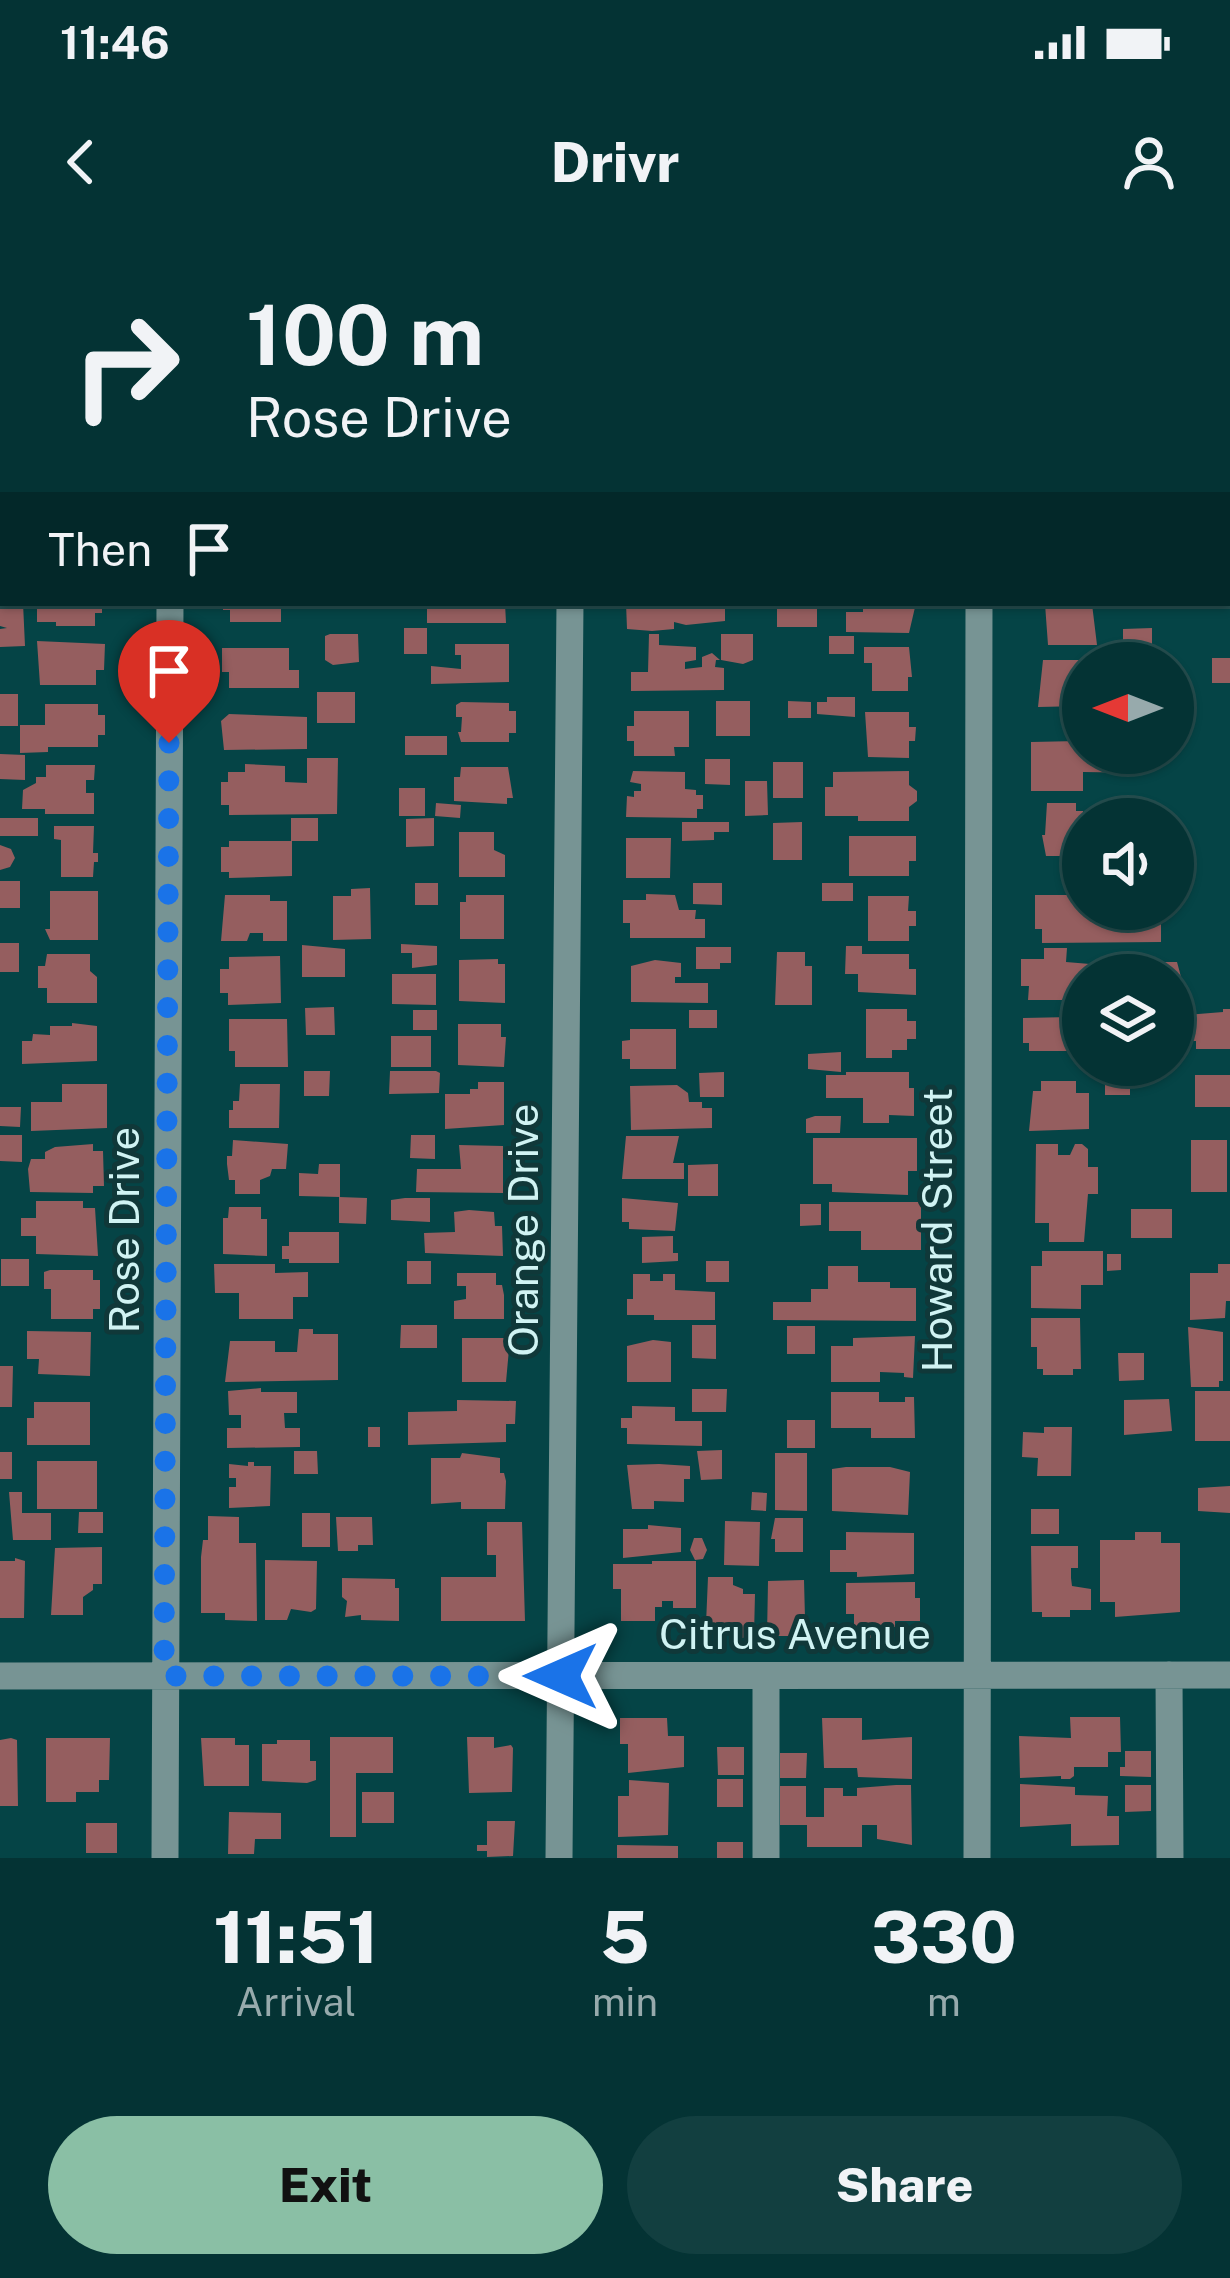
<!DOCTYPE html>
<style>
:root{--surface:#043334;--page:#123f40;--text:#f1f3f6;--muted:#97aaac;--line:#254e4f;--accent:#8abfa5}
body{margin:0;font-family:"Public Sans",sans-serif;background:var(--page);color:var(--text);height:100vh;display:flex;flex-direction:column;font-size:45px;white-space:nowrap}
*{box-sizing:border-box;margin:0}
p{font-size:39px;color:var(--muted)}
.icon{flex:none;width:66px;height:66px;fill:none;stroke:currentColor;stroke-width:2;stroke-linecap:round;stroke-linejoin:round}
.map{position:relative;height:1618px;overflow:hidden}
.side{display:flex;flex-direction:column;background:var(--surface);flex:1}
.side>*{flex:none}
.guide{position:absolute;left:0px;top:0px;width:1230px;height:366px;box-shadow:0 3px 9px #0004,0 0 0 3px var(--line);background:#043334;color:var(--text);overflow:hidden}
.needle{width:78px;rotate:270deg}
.controls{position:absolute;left:1062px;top:402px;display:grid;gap:24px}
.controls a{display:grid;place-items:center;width:132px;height:132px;border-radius:50%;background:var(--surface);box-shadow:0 3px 9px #0004,0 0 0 3px var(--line);font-size:60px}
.pin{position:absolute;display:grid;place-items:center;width:102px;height:102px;color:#fff;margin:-123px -51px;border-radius:50% 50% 50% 0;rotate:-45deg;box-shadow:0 0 12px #0007}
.pin .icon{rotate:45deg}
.me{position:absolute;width:132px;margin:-66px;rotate:270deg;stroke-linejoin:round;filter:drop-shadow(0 0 9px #0008)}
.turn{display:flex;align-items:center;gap:42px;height:252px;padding:0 48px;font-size:54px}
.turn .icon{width:156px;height:156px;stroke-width:2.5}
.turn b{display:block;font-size:84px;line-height:102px}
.then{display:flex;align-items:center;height:114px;padding:0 48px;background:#0003;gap:24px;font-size:45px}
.eta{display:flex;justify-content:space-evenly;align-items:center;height:204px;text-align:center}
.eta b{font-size:72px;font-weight:800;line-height:84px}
.primary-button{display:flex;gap:24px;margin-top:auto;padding:24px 48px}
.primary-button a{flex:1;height:138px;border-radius:72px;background:var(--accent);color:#111;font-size:48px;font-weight:800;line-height:138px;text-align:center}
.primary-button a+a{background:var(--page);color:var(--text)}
.status{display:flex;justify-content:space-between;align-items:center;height:84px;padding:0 60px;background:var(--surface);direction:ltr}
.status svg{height:33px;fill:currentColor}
header{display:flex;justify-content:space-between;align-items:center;height:156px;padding:0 48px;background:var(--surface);font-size:54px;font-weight:800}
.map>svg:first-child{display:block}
</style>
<div class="status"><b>11:46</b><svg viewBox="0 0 49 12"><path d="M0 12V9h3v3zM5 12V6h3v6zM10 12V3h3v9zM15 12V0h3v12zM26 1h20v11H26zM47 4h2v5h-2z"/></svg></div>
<header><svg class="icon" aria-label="back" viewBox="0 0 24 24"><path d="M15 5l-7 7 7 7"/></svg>Drivr<svg class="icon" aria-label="person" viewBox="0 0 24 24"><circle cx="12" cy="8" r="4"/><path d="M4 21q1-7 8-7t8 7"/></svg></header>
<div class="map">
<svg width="1230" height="1618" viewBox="0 0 1230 1618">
<rect width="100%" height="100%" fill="#054446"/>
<path fill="#955e5f" d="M0,363H23L25,406L0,407V389L7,388L0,386Z
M37,363H102V373H95V386H56V382H37Z
M223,363H281V382H230V370H223Z
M427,363H505L506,383H427Z
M626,363H725V381L686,385L674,382V389L652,391L627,389Z
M777,363H817V387H777Z
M863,363H916L909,393L846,392V372H863Z
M1045,364H1092L1097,405H1048Z
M404,388H427V414H404Z
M1152,388V413L1123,411V389Z
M330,394H358L359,422L333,425L325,420V396Z
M649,394H659V405L696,407V420L685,422V429L702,427V417L712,413L720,420H716L715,427L724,428V450L631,451V432H648Z
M721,394H753V420L743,424L721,420Z
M829,396H854V414H829Z
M37,401L105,404L104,430H96V445H40Z
M455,404H509V442L431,444V426L461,429V415H455Z
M864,407H909L912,437H908V451H872V423H864Z
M222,408H289V430H299V448H229V432H222Z
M1212,418H1230V443H1212Z
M1043,420H1079V433H1083V466L1038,467Z
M317,452H355V483H317Z
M0,454H18V486H0Z
M827,457H855V477L817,474V462H827Z
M716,461H750V496H716Z
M788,461L811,462V478H788Z
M461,462L509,463V471H516V493H509V502H461L458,492H461L462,477H456V465Z
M45,464H98V475H105V495H98V507H48V512L20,513V485H45Z
M1173,469H1186V497H1174Z
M634,471H689V507H674L675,516H634V501H627V486H634Z
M865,472H909V487H916L915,501H909V518L868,517Z
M229,474L307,477V509L224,510L221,481Z
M405,496H447V515H405Z
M1078,501H1083V513H1149V533L1083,532V551H1031V502Z
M0,514L25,515V540L0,539Z
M307,518H338L337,574L229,575V565H221V542H228V532H245V524L285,526V542L307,543Z
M705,519H730V545L705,544Z
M773,522H803V558H773Z
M46,525H95L94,540H86V553H94V574H45V569H22L23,550L36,543V537H46Z
M461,527H508L513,558H507V564L454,561V537H460Z
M633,531L685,532V549L696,550V555H703V569H697V578L626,577L627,556L634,557V551H641V544L630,542Z
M909,531V545L917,551V561L909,567V581H858V576H825V547H833V532Z
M745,541H767L768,575L745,576Z
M399,548H425V576H399Z
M436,563L461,565L460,578L435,576Z
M1047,563H1076V571H1083V616H1046L1042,595H1045Z
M0,578H38V596H0Z
M291,578H318V601H291Z
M434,578V606L406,607V579Z
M682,582H729V592H714V600L682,601Z
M802,582V620H773V583Z
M54,586H94L93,613H98V622H94L93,637H61V600L54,599Z
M459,592H494V610L505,615V637H459Z
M849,596H916V621H909V636H849Z
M626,598H671L670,638H626Z
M229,601H292V636L229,638V632H221V607H229Z
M0,605L11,609L15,618L10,627L0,630Z
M0,641H20V668H0Z
M415,643H438V665H415Z
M693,643H722V665L693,664Z
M822,643H853V661H822Z
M370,648L371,699L333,700V656H351V649Z
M50,651H98V700H50L45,689H50Z
M646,654L675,655L679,670H696L695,679H705V698H630V683H623V660H646Z
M225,655H270V661H287V701H263V693H250L247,701H221Z
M466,655H504V699H460V662H466Z
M1035,655H1071L1072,660H1083V669H1139V679H1161V702L1042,703V689H1035Z
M868,656H909L908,671H916V686H909V701H868Z
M0,703H19V732H0Z
M401,704L437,706V725L412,728V713H401Z
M302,705L345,709V737H302Z
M846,706H862V714H909V729H916V755L858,752V734H845Z
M696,707H731V723H720V729H696Z
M1044,708H1067L1066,722L1090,724V735H1083V744H1079V760H1028L1029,746H1021V719H1044Z
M777,712H805V726H812V765H775Z
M47,714H90V731L97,737V763H47V748H38V726H45Z
M280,716L281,763L228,765V753H220V729H229V717Z
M498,719V724H505V763L459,761V720Z
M655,720L681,723V737H675V743H708V763L631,762V726Z
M1150,722H1177L1184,748H1173V735H1150Z
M392,734H436V765L392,764Z
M334,767L335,795H306L305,768Z
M866,769H907V781H916V799H907V810H892V818H866Z
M1223,769H1230V809H1196V801H1186V775L1223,772Z
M413,770H437V790H413Z
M689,770H717V788H689Z
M1071,777L1083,779V811H1029V803H1023V778Z
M229,779H287L288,827H235V811H229Z
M72,783L97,786V821L22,824V801H32L33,794L50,795V786H72Z
M458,784H501V797H506L504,827L458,825Z
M630,789H676V829H630V819H622V801L630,800Z
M391,796H431V827H391Z
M841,812V832L808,829V814Z
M1105,825H1136V829H1130V855H1105Z
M304,831H330L329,856H304Z
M390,831H436L440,833L439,853L389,854Z
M724,832V857H700L699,833Z
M846,832H909V848H914V876L889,875V883H863V858H826V835H846Z
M1195,835H1230V867H1195Z
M1041,841H1076V853H1089V889L1029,891L1033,851H1041Z
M478,842H504V885L445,889V854H470V849H478Z
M62,844H107V888L31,891V862H62Z
M240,844H280L279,888H229V870H233V861H239Z
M677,845L688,853L689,862H702V868H712V888L631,890L630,846Z
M0,867H21L20,887L0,886Z
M815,876H841L840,893H806V879Z
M0,895H22V922L0,921Z
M411,895H435V919L410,918Z
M626,896H679L673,923H684V939H622Z
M813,898H917V931H908V955L832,952V944H813Z
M233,900L288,904L286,929H272L270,936L260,940V954H235V940H229L227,924V916H232Z
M1191,900H1227V952H1191Z
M93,904V911H103L104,946H93V953L30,952L28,929L31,919H45V912L55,907Z
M1036,904H1058V915H1070L1075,904H1082L1088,909V927H1098V954H1088L1084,1002H1049V983H1035Z
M459,905L503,906V953L416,952L417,929H461Z
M319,924H340V957L299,956V933L318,934Z
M718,924V956H688V925Z
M339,957L367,958L366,984L339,983Z
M405,958H430V982L391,980V960Z
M622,958L678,963L675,991L629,989V982H622Z
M36,961H83V968H95L98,1016L36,1014V996H21V978H36Z
M829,962H921V1010H861V991H829Z
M800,964H821V985L800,986Z
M229,967H261V979H267V1016L223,1014V978H228Z
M1131,969H1172V998H1131Z
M469,970L494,972L495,986H502L503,1016L425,1013L424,993L455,992L454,972Z
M289,992H339V1023H289V1019H282V1006H289Z
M673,996V1013H678V1021L642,1023V997Z
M1042,1011H1103V1045H1081V1069L1031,1068V1026H1042Z
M1107,1014H1121V1030L1107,1031Z
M1,1019H29V1046H1Z
M407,1021H431V1044H407Z
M706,1021H729V1042H706Z
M214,1024H275V1033L308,1032V1057H293V1079H239V1053H215Z
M1218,1024H1230V1061H1226L1225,1078L1190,1080V1033H1218Z
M828,1026H858V1042H890V1048H916V1081L773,1080V1062H811V1049H828Z
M50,1030H93V1040H100V1069H93V1079H51V1049H44V1032Z
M457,1033H496V1045H502L504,1055V1079H454V1061L466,1059V1046H457Z
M633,1034H650V1041H663V1034H675V1050L715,1052V1080H654V1075H627V1059H633Z
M1031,1078H1080L1081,1129H1073V1135H1043V1129H1037V1107H1031Z
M401,1085H437V1108H400Z
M692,1085H716V1119L692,1118Z
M787,1086H815V1114H787Z
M1188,1087L1223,1092V1141H1219V1147H1191Z
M299,1089H313V1094H338V1140L225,1142L230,1101H275V1112H297Z
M27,1091L91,1092L90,1136L38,1134L39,1119H27Z
M915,1096L913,1138L904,1137V1133L880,1132V1142H831V1106H853V1098Z
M462,1098H510L506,1142H462Z
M653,1100L671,1102V1142H627V1106Z
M1118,1113H1144V1140L1119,1141Z
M0,1126H13L12,1167H0Z
M261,1148V1152H297V1173H284L285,1188H300V1207L227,1208V1188H241V1175H229L228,1151Z
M692,1149H727L726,1172H692Z
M1195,1151H1230V1201H1195Z
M831,1152H879V1162H905V1157H914L915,1198H871V1188H831Z
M1169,1159L1172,1191L1124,1195V1160Z
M457,1160L516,1161L515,1184H506V1202L408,1205V1172L457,1171Z
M34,1162H90V1205H27V1178H34Z
M632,1166L675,1167V1181H702V1206L627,1204V1188H621V1178H632Z
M787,1180H815V1208H787Z
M368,1187H380V1207H368Z
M1044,1187H1072L1071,1236H1037L1038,1218L1022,1217L1023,1192L1044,1193Z
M722,1210V1239L701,1240L697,1211Z
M294,1211H317L318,1234H294Z
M0,1212H12V1239H0Z
M462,1213L500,1218V1233H504L506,1241L505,1269H461V1262L431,1264V1218H460Z
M775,1213H807V1271L775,1270Z
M37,1221H97V1269H37Z
M248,1222H254V1226H271L270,1266L229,1268V1247H236V1238H229V1224L248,1226Z
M659,1224L690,1226V1239H684V1262L654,1261V1269H632L627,1225Z
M846,1227H890L910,1232L908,1275L832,1271V1229Z
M1230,1246V1273L1198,1271V1248Z
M9,1252H22V1273H51V1300H13Z
M752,1252L767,1253L766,1271L751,1270Z
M1031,1269H1059V1294H1031Z
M79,1272H103V1293H78Z
M302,1273H330V1307H302Z
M208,1276L239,1277V1303H256L257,1381L225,1380V1373H201V1317L203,1300H208Z
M336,1277H372L373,1305H358V1311H338Z
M775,1278H803V1312H775V1299H771Z
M725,1281L760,1282L759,1326L724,1325Z
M487,1282H522L525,1381H441V1337H496V1315H487Z
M648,1285L681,1288V1312L623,1318V1289H648Z
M846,1292L914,1293V1334L857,1337V1332H830V1310H846Z
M1135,1292H1161V1303H1180V1372L1115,1377V1362H1100V1300H1135Z
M694,1298H702L707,1310L703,1319L695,1320L690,1310Z
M1031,1306H1078V1328H1071V1338L1072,1346L1091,1349V1370H1070V1377H1042V1372H1032Z
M102,1307V1344H93V1350L83,1357V1375H51L55,1308Z
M15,1318L25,1321L24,1378H0V1321H15Z
M265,1320L317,1321L316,1369L311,1372L291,1369L287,1380H265Z
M652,1321H696V1368H673V1361H662V1367H655V1381H621V1349H613V1324H652Z
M708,1337H733V1345L743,1349V1354H755L754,1395L735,1400V1395H718L719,1384H706Z
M342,1338L395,1339V1348H399V1381L361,1380V1375L345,1377L347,1361L342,1357Z
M804,1340L805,1378L797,1379V1396H767L768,1341Z
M915,1342V1358H920V1381H895V1387H879V1398H854V1374H846V1343Z
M1070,1477H1120L1121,1512H1108V1527H1074V1536L1070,1539H1061V1536L1020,1538L1019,1496L1071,1498Z
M620,1478H667L668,1496H684V1527L628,1533V1504H620Z
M822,1478H862V1500L912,1497V1539L858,1537L857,1528H824Z
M330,1497H393V1533H356V1597H330Z
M467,1497H494V1508L511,1505L513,1508L512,1552L469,1553Z
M11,1498L17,1500L18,1566H0V1500Z
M46,1498H110L109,1540H99V1552H76V1562H46Z
M201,1498H235V1505H249V1546H204Z
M277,1500H310V1521H316V1540L307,1543L262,1541V1504H277Z
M717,1507H744V1535H718Z
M1125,1511H1151V1537L1120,1536V1527H1125Z
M780,1513H807L806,1538H780Z
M717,1539H743V1567H717Z
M629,1540L669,1543L668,1595L618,1597V1556H629Z
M1020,1544L1075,1547V1555L1108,1556L1107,1576H1119V1605L1071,1606V1584L1020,1587Z
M896,1545H911L912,1605L877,1599V1585H862V1607H807V1585H780V1546H806V1577H824V1548H843V1556H857V1548Z
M1125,1545H1151V1571L1125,1572Z
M362,1552H394V1583H362Z
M229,1572L281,1573V1599H255L254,1614H228Z
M487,1581H515L513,1616L487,1617V1611H477V1605H487Z
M86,1583H117V1613H86Z
M717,1602H743V1618H717Z
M617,1605L678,1606V1618H617Z"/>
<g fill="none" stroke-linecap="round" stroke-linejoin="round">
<path stroke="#779494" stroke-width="27" d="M979,0V3
M172,3V0
M573,3V0
M1169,1435L1170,1618
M0,1436L1230,1435
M165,1618L170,363
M559,1618L570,363
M766,1618V1436
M977,1618L979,363"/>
</g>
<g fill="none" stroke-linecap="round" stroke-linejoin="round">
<path stroke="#1a73e8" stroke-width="21" stroke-dasharray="0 37.8" d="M169,503L164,1436H561"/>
</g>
<g text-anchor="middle" stroke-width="10" stroke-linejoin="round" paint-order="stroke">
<g font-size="42" fill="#d0f3f3" stroke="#103839">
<text transform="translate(124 990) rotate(-90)" y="15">Rose Drive</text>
<text transform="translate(523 990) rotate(-90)" y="15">Orange Drive</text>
<text transform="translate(937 990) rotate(-90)" y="15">Howard Street</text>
<text x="795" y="1409">Citrus Avenue</text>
</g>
</g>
</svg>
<div class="controls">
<a><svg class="needle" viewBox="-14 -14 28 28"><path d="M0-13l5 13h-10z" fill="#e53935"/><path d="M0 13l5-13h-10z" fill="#97aaac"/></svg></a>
<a><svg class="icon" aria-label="sound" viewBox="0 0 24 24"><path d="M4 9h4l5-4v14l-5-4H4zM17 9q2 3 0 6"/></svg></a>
<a><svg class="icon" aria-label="layers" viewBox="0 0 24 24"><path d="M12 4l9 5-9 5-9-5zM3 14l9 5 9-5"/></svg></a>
</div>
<div class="pin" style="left:169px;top:503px;background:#d93025"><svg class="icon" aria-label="arrive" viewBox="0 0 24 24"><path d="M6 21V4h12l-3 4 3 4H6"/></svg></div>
<svg class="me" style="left:561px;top:1436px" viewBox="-20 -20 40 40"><path d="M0-17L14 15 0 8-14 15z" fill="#1a73e8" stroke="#fff" stroke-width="4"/></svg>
<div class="guide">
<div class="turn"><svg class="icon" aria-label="right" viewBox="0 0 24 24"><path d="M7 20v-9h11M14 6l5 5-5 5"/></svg><div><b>100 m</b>Rose Drive</div></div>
<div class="then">Then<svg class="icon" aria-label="arrive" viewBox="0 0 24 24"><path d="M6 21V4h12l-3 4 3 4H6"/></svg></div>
</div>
</div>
<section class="side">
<div class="eta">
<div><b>11:51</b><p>Arrival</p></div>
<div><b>5</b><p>min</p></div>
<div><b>330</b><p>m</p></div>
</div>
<div class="primary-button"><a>Exit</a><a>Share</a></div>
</section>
